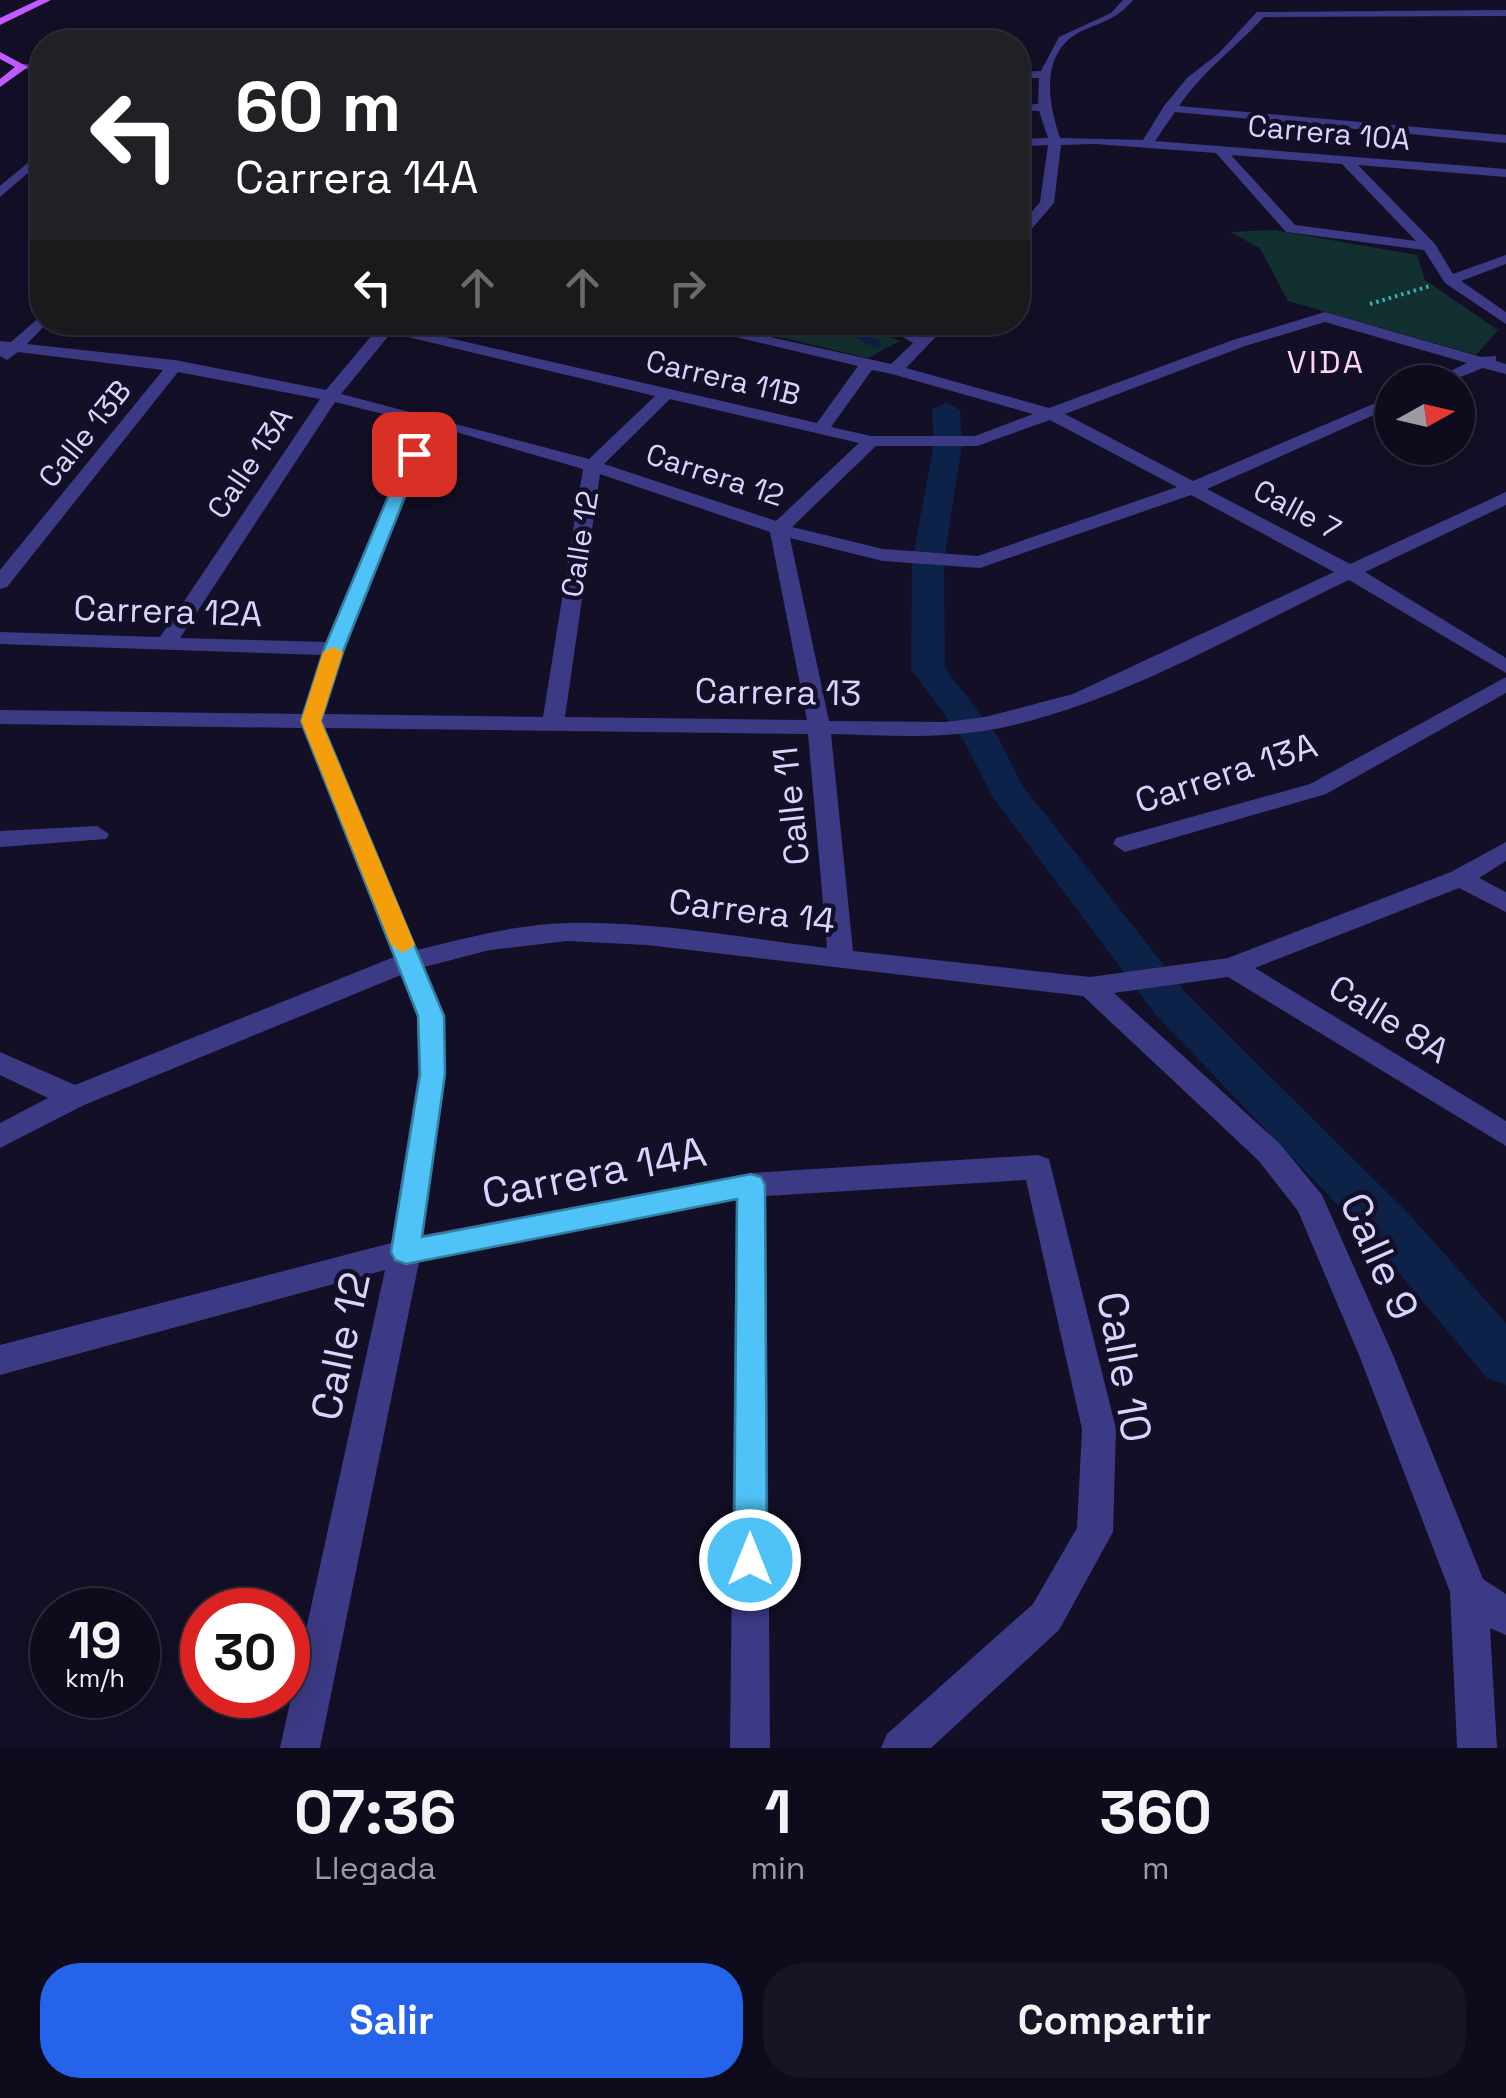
<!DOCTYPE html>
<html lang="es">
<style>
:root{--surface:#0e0b1c;--page:#171425;--text:#f1f3f6;--muted:#9b9ba3;--line:#2e2b3b;--accent:#2563eb}
body{margin:0;font-family:"Space Grotesk",sans-serif;background:var(--page);color:var(--text);height:100vh;display:flex;flex-direction:column;font-size:38px;white-space:nowrap}
*{box-sizing:border-box;margin:0}
p{font-size:32px;color:var(--muted)}
.icon{flex:none;width:55px;height:55px;fill:none;stroke:currentColor;stroke-width:2;stroke-linecap:round;stroke-linejoin:round}
.map{position:relative;height:1748px;overflow:hidden}
.panel{display:flex;flex-direction:column;background:var(--surface);flex:1}
.panel>*{flex:none}
.hud{position:absolute;left:30px;top:30px;width:1000px;height:305px;border-radius:40px;box-shadow:0 5px 25px #0003,0 0 0 2px var(--line);background:#202124;color:#fff;overflow:hidden}
.needle{width:65px;rotate:82deg}
.fabs{position:absolute;left:1375px;top:365px;display:grid;gap:20px}
.fabs a{display:grid;place-items:center;width:100px;height:100px;border-radius:50%;background:var(--surface);box-shadow:0 5px 25px #0003,0 0 0 2px var(--line);font-size:50px}
.speed{position:absolute;left:30px;top:1588px;display:flex;gap:20px;font-size:50px;font-weight:700;text-align:center}
.speed>*{display:grid;place-content:center;width:130px;height:130px;border-radius:50%;background:var(--surface);box-shadow:0 5px 25px #0003,0 0 0 2px var(--line);line-height:1}
.speed small{font-size:25px;font-weight:400}
.speed .limit{border:15px solid #d22;background:#fff;color:#111}
.pin{position:absolute;display:grid;place-items:center;width:85px;height:85px;color:#fff;margin:-42px;border-radius:20px;box-shadow:0 5px 15px #0006}
.me{position:absolute;width:110px;margin:-55px;rotate:0deg;stroke-linejoin:round;filter:drop-shadow(0 0 8px #0008)}
.turn{display:flex;align-items:center;gap:35px;height:210px;padding:0 40px;font-size:45px}
.turn .icon{width:130px;height:130px;stroke-width:2.5}
.turn b{display:block;font-size:70px;line-height:85px}
.lanes{display:flex;align-items:center;height:95px;padding:0 40px;background:#0003;justify-content:center;gap:50px;direction:ltr}
.lanes .off{opacity:.35}
.eta{display:flex;justify-content:space-evenly;align-items:center;height:170px;text-align:center}
.eta b{font-size:60px;font-weight:700;line-height:70px}
.primary-button{display:flex;gap:20px;margin-top:auto;padding:20px 40px}
.primary-button a{flex:1;height:115px;border-radius:40px;background:var(--accent);color:#fff;font-size:40px;font-weight:700;line-height:115px;text-align:center}
.primary-button a+a{background:var(--page);color:var(--text)}
.map>svg:first-child{display:block}
</style>
<div class="map">
<svg width="1506" height="1748" viewBox="0 0 1506 1748">
<rect width="100%" height="100%" fill="#130f26"/>
<path fill="#12302f" d="M1274,230L1417,255L1425,280L1498,330L1476,355L1288,301L1260,248L1230,232Z
M720,323H857L900,341L868,358Z"/>
<g fill="none" stroke-linecap="round" stroke-linejoin="round">
<path stroke="#0c2248" stroke-width="6" d="M832,322L866,339"/>
<path stroke="#0c2248" stroke-width="8" d="M861,336L877,344"/>
<path fill="#0c2248" fill-rule="evenodd" d="M946,402L960,410L962,444L944,562L945,668L999,739L1022,785L1185,992L1409,1214L1506,1323V1385L1487,1378L1373,1242L1155,1014L992,796L964,741L911,669L912,562L934,444L932,410Z"/>
<path stroke="#2fb8b0" stroke-width="4" stroke-dasharray="2.5 4" stroke-linecap="butt" d="M1370,304L1430,286"/>
<path fill="#3d3a85" fill-rule="evenodd" d="M1123,0H1133C1111,27 1086,23 1067,41C1041,66 1050,108 1060,138L1143,140L1164,106L1187,78L1219,53L1257,12L1506,10V16L1264,17C1236,47 1202,72 1179,106L1506,135V143L1175,112L1155,141L1506,169V177L1358,165L1435,244L1453,274L1506,255V264L1461,281L1506,312V324L1445,283L1424,250L1286,232L1216,153L1095,144L1061,145L1054,203L1023,239L1018,240V228L1040,202L1048,145L1018,147V139L1048,138L1039,111H1018V105L1038,104L1039,78H1018V72L1041,71L1059,37L1111,13ZM1231,155L1342,164L1416,241L1295,225Z
M789,31L785,36L560,42L565,39Z
M23,64H42V70L19,69Z
M42,151V161L0,197V186Z
M1325,312L1481,357L1496,356V361L1506,364V374L1483,368L1448,382H1427L1467,363L1325,322L1245,346L1065,414L1193,481L1392,396V407L1207,489L1350,564L1506,492V505L1365,572L1506,658V673L1349,580C1235,634 1107,711 983,731C933,739 882,735 831,734L853,951L1090,977L1228,958L1451,872L1506,842V861L1479,878L1506,892V912L1459,888L1255,968L1506,1121V1146L1228,977L1114,993L1280,1144L1322,1195L1393,1355L1483,1579L1506,1594V1635L1490,1628L1497,1748H1457L1450,1592L1359,1355L1298,1211L1258,1160L1083,996L647,945L567,941L490,950L424,967L445,1016L446,1075L423,1235L751,1173L1038,1155L1049,1159L1116,1429L1113,1532L1059,1630L931,1748H881L887,1734L1033,1604L1077,1528L1082,1429L1026,1180L766,1196L770,1748H730L736,1200L419,1262L320,1748H280L385,1270L0,1375V1345L391,1243L418,1075L417,1016L401,975L84,1105L0,1148V1123L48,1098L0,1075V1052L75,1085L394,957L302,728L0,724V710L302,714L322,655L0,644V632L160,637L320,399L178,372L7,587L0,589V570L163,370L18,352L7,360L0,356V341L11,342L42,315V322H48L27,344L175,360L326,390L383,322H399L397,326L817,423L858,366L673,322H703L891,364L913,343L879,322H898L921,335L934,322H950L906,368L1049,408L1233,340ZM391,333L655,396L589,459L341,394ZM872,370L892,374L1033,414L975,436H871L831,427ZM670,399L859,443L776,521L604,464ZM335,402L419,423L326,642L180,638ZM1050,420L1177,487L978,556L883,549L792,527L876,446H977ZM435,426L583,469L543,717L324,714L345,649ZM600,474L770,532L807,720L565,717ZM1191,495L1334,572L1073,694L985,717L946,722L829,721L790,538L883,561L980,568ZM325,728L808,734L827,948C742,938 654,921 568,923C517,924 467,938 417,950Z
M1506,677V693L1326,794L1125,852L1113,844L1116,838L1310,784Z
M97,826L109,834L106,839L0,847V831Z"/>
<path fill="#c25bff" fill-rule="evenodd" d="M38,0H51L0,25V18Z
M0,52L28,67L0,87V79L15,67L0,59Z"/>
</g>
<path fill="#4fc3f7" stroke="#337fa1" stroke-width="2.5" d="M414,449L422,454L344,649L321,721L444,1016L445,1074L422,1237L751,1174L761,1177L765,1185L767,1560L762,1572L750,1577L739,1572L734,1560L737,1199L406,1264L395,1260L391,1252L420,1074L418,1016L301,721L324,649L406,454Z"/>
<path fill="#f59e0b" d="M333,647L343,652L321,721L415,945L403,953L391,945L301,721L323,652Z"/>
<g text-anchor="middle" stroke-width="9" stroke-linejoin="round" paint-order="stroke">
<g font-size="30" fill="#d9d4ff" stroke="#130f26">
<text transform="translate(1329 133) rotate(5)" y="10">Carrera 10A</text>
<text transform="translate(723 378) rotate(13)" y="10">Carrera 11B</text>
<text transform="translate(85 434) rotate(-51)" y="10">Calle 13B</text>
<text transform="translate(250 463) rotate(-56)" y="10">Calle 13A</text>
<text transform="translate(715 475) rotate(18)" y="10">Carrera 12</text>
<text transform="translate(1297 510) rotate(28)" y="10">Calle 7</text>
<text transform="translate(580 544) rotate(-81)" y="10">Calle 12</text>
</g>
<g font-size="32" letter-spacing="2.5" fill="#ffd6f0" stroke="#130f26">
<text x="1326" y="373">VIDA</text>
</g>
<g font-size="35" fill="#d9d4ff" stroke="#130f26">
<text transform="translate(168 611) rotate(2)" y="12">Carrera 12A</text>
<text transform="translate(778 692) rotate(1)" y="12">Carrera 13</text>
<text transform="translate(1226 773) rotate(-18)" y="12">Carrera 13A</text>
<text transform="translate(791 806) rotate(-96)" y="12">Calle 11</text>
<text transform="translate(752 911) rotate(7)" y="12">Carrera 14</text>
<text transform="translate(1389 1019) rotate(32)" y="12">Calle 8A</text>
</g>
<g font-size="42" fill="#d9d4ff" stroke="#130f26">
<text transform="translate(594 1172) rotate(-11)" y="15">Carrera 14A</text>
<text transform="translate(1380 1256) rotate(66)" y="15">Calle 9</text>
<text transform="translate(340 1346) rotate(-78)" y="15">Calle 12</text>
<text transform="translate(1125 1367) rotate(80)" y="15">Calle 10</text>
</g>
</g>
</svg>
<div class="fabs">
<a><svg class="needle" viewBox="-14 -14 28 28"><path d="M0-13l5 13h-10z" fill="#e53935"/><path d="M0 13l5-13h-10z" fill="#9b9ba3"/></svg></a>
</div>
<div class="speed"><div>19<small>km/h</small></div><div class="limit">30</div></div>
<div class="pin" style="left:414px;top:454px;background:#d93025"><svg class="icon" aria-label="arrive" viewBox="0 0 24 24"><path d="M6 21V4h12l-3 4 3 4H6"/></svg></div>
<svg class="me" style="left:750px;top:1560px" viewBox="-20 -20 40 40"><circle r="17" fill="#4fc3f7" stroke="#fff" stroke-width="3"/><path d="M0-11L8 9 0 5-8 9z" fill="#fff"/></svg>
<div class="hud">
<div class="turn"><svg class="icon" aria-label="left" viewBox="0 0 24 24"><path d="M17 20v-9H6M10 6l-5 5 5 5"/></svg><div><b>60 m</b>Carrera 14A</div></div>
<div class="lanes"><svg class="icon" aria-label="left" viewBox="0 0 24 24"><path d="M17 20v-9H6M10 6l-5 5 5 5"/></svg><svg class="icon off" aria-label="ahead" viewBox="0 0 24 24"><path d="M12 20V5M6 11l6-6 6 6"/></svg><svg class="icon off" aria-label="ahead" viewBox="0 0 24 24"><path d="M12 20V5M6 11l6-6 6 6"/></svg><svg class="icon off" aria-label="right" viewBox="0 0 24 24"><path d="M7 20v-9h11M14 6l5 5-5 5"/></svg></div>
</div>
</div>
<section class="panel">
<div class="eta">
<div><b>07:36</b><p>Llegada</p></div>
<div><b>1</b><p>min</p></div>
<div><b>360</b><p>m</p></div>
</div>
<div class="primary-button"><a>Salir</a><a>Compartir</a></div>
</section>
